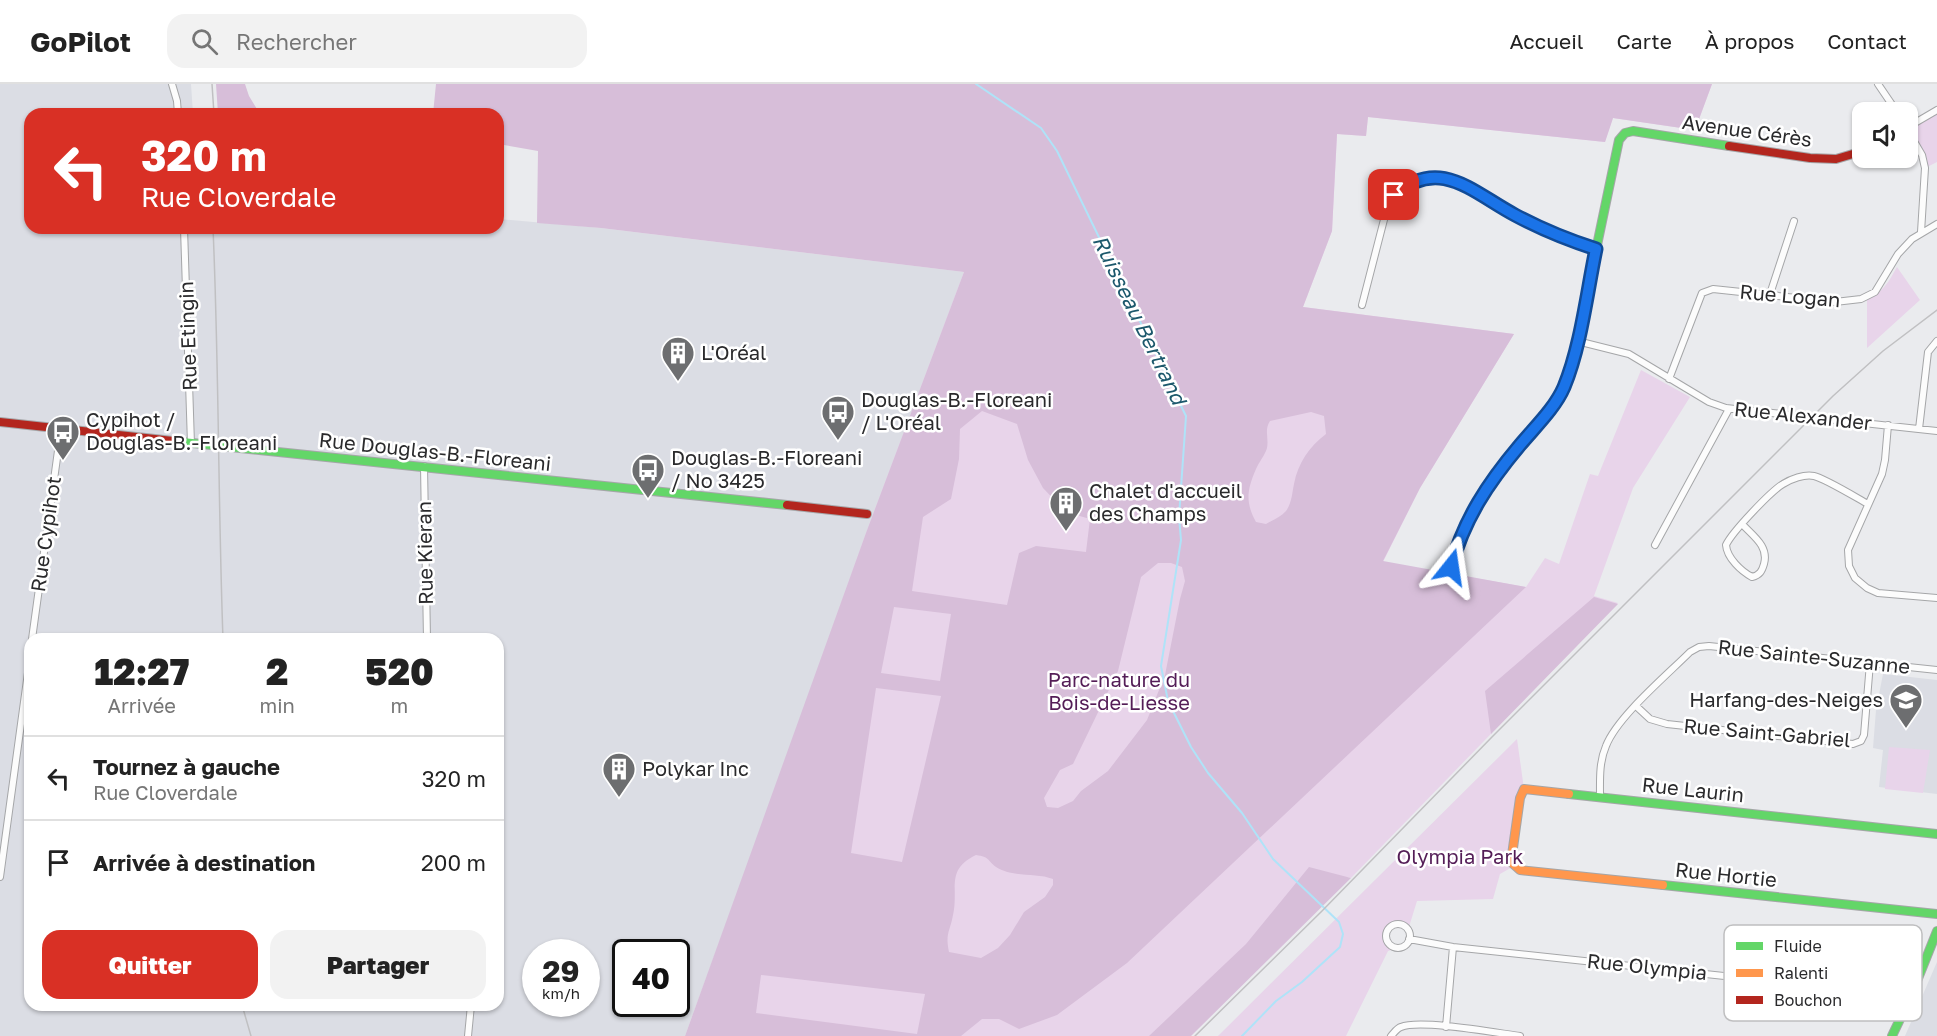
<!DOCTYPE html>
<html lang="fr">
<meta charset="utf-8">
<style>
:root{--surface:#fff;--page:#f2f2f2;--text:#222;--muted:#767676;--line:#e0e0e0;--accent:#d93025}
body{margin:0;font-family:"Golos Text",sans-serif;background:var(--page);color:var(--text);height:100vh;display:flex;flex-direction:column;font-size:22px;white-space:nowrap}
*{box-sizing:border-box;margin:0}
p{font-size:20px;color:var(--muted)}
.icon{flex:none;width:33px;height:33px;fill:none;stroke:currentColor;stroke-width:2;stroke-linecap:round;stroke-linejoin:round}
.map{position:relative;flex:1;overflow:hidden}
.side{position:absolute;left:24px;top:549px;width:480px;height:378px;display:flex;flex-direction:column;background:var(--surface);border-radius:18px;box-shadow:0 2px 4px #0004}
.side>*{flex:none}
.hud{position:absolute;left:24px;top:24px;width:480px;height:126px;border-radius:18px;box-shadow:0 2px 4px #0004;background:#d93025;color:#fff;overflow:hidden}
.controls{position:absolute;left:1852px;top:18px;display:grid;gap:12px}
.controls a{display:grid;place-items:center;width:66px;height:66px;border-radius:12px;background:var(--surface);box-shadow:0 2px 4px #0004;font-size:30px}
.speed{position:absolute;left:522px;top:855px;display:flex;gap:12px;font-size:30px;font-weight:700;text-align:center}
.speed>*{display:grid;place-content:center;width:78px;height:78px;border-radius:50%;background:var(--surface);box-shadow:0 2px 4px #0004;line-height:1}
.speed small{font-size:15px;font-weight:400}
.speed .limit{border:3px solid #111;border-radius:9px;background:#fff;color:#111}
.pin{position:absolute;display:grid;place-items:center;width:51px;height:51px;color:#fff;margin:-26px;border-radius:12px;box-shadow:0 3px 9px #0006}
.me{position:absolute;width:66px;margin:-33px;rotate:15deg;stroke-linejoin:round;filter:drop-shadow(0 0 4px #0008)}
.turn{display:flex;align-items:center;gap:21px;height:126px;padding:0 18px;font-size:27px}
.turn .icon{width:78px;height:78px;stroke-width:2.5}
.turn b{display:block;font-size:42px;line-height:51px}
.eta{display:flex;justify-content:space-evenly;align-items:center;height:102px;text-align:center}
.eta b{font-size:36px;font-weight:800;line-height:42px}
.primary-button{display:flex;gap:12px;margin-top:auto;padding:12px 18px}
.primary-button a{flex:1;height:69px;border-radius:18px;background:var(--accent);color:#fff;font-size:24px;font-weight:800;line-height:69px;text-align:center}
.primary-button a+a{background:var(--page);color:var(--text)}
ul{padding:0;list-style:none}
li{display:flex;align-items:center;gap:18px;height:84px;padding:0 18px;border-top:2px solid var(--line)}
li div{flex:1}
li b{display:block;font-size:22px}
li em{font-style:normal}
header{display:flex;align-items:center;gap:36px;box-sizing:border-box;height:84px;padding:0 30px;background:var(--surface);border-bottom:2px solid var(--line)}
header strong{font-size:28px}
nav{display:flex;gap:33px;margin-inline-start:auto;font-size:21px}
.search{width:420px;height:54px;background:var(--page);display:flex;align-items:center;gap:15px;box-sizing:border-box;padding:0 21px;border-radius:18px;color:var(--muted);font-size:22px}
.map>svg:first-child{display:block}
</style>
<header>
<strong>GoPilot</strong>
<div class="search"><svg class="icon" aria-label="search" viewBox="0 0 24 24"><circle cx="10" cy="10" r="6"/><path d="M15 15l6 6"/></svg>Rechercher</div>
<nav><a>Accueil</a><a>Carte</a><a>À propos</a><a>Contact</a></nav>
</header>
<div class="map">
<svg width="1937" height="952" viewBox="0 0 1937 952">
<rect width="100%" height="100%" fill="#eaebee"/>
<path fill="#dbdde4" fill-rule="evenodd" d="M0,0H191L193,30H30V144H498V135L601,144L964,188L685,952H0ZM30,555H498V921H30ZM536,868H586V920H536ZM626,868H676V920H626Z
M1883,590L1937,596V710L1879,703L1883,666L1873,664L1876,626Z
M1937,878V952H1905Z"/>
<path fill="#e8d4ea" d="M640,0H1712L1695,46L1613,34L1605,58L1368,33L1366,52L1337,50L1332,147L1303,223L1514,250L1420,404L1383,478L1526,503L1545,474L1559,480L1590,390L1598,392L1641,286L1690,313L1633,404L1594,512L1618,519L1351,794L1347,793L1189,952H687L866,449L964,188Z
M1937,26V78L1925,84L1908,47Z
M1897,183L1920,216L1867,264V214C1884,208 1889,197 1897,183Z
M1517,655L1524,705L1514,782L1500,790L1493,815L1417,817L1408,846C1389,824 1373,866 1401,863L1388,867L1346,952H1218Z
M1889,663L1930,666L1923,709L1885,705Z"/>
<path fill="#d7bed9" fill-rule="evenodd" d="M216,0H245L249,12L260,30H218Z
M436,0H1712L1695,46L1613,34L1605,58L1368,33L1366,52L1337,50L1332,147L1303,223L1514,250L1420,404L1383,477L1526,503L1127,879L1057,931L1019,945L999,935H982L961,952H685L866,449L964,188L601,144L537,139L538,67L498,60V30H433ZM982,327L1017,340L1028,376L1043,404L1066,428L1090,435L1086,468L1036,462L1019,469L1007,521L912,507L923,433L951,415L959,375L960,345ZM1311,328L1324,332L1326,350C1309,363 1298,379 1294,400C1292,409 1292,419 1286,427C1281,433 1273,436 1266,440L1256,438C1245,418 1247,406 1256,385C1259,378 1265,371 1267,364C1269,354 1264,346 1270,337ZM1158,479H1171L1182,483L1185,497L1180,515L1165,591L1147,636L1108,687L1081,707L1073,717L1058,724L1047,723L1044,714L1060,686L1073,680L1118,587L1141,493ZM894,523L951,530L940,597L881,589ZM876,604L941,612L902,778L851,769ZM976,771C990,773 987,776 996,783C1013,794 1036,788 1053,795V801L1045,813L1024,828L1010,851L998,864L981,874L949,868C945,849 950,848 953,831C959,804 945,786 976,771ZM761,891L925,910L917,950L756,929Z
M1594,513L1618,520L1491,650L1485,607Z
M1309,783L1351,794L1191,952H1149L1246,860Z"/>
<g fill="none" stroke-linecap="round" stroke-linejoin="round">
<path stroke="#afe3f8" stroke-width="2" d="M976,0L1041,44L1057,67L1186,332L1179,433L1181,456L1161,582L1168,617L1191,663L1208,689L1242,729L1273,775L1339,838L1343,850L1340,863L1302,898L1276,917L1242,952"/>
<defs>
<path id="street" d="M172,0L177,17L178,30
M1878,0L1897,28
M1908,43L1937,26
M1908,47L1922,71L1925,84L1921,148
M184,144L191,360
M1770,210L1794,137
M1362,221L1387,124C1405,93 1430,88 1463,100C1506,126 1548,150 1596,165
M1577,257L1629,270L1709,318L1726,324L1937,347
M1669,295L1702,209L1713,205L1835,218L1861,215L1875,208L1898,170L1912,155L1937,140
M1888,341L1885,376L1882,390L1848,466L1849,482L1855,494L1867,504L1878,509L1937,514
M1919,345L1928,268L1937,257
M424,382L427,555
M1742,440C1753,452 1769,462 1764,480C1762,487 1760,491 1752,493C1741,487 1727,474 1726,461C1732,448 1771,407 1783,400C1791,395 1804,390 1814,392C1824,394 1857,414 1868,420
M1655,461L1729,325
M32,555L61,345
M1636,622L1650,635L1667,640L1853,660L1861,657L1864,651L1870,579
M1600,712C1600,696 1599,678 1606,662C1617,633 1667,591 1690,568L1699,563L1709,562L1937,586
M0,793L30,574
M1386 852a12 12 0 1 1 24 0a12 12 0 1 1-24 0Z
M1409,855L1453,863L1911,912
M1446,943L1453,863
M468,952L471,921
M1391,952C1394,949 1397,944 1401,943C1420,935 1497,949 1520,952"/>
<path id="fast" d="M173,357L787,421
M1451,483L1459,455L1480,414L1503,381L1551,324L1564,304L1577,257L1619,56L1625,49L1633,47L1729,62
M1569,710L1937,750
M1663,801L1937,830
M1892,952L1911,912L1937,847"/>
<path id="slow" d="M1569,710L1524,705L1520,714L1511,778L1520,786L1663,801"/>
<path id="jam" d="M1729,62L1810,74L1836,75L1863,67
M0,338L173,357
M787,421L867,430"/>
</defs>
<use href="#street" stroke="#a5a6a8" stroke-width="8"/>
<use href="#fast" stroke="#a5a6a8" stroke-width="10"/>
<use href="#slow" stroke="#a5a6a8" stroke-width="10"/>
<use href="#jam" stroke="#a5a6a8" stroke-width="10"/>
<use href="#street" stroke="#fcfcfc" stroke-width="6"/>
<use href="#fast" stroke="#63d668" stroke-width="8"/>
<use href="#slow" stroke="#ff974d" stroke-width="8"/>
<use href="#jam" stroke="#b3261e" stroke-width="8"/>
<path stroke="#c0c0c2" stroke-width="1.5" d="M212,0L214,30
M213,144C219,281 218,418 223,555
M242,921L251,952
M1195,952L1322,827L1491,654L1833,312L1883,267L1937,226"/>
</g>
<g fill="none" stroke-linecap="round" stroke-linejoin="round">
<defs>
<path id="route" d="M1394,111C1440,72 1472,108 1515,131C1541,145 1568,156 1596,165C1587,208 1581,262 1564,303C1555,324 1535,343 1520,361C1488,399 1464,435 1451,483"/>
</defs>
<use href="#route" stroke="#114b97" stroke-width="15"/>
<use href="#route" stroke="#1a73e8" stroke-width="10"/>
</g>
<defs>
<symbol id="building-pin" viewBox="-11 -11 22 30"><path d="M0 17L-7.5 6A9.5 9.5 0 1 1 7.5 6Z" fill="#6d6e70" stroke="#fff"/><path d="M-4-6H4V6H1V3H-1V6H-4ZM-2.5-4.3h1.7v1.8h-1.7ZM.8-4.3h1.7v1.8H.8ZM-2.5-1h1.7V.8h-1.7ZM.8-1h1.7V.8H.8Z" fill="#fff"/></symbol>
<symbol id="bus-pin" viewBox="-11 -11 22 30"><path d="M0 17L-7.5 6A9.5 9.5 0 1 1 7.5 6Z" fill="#6d6e70" stroke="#fff"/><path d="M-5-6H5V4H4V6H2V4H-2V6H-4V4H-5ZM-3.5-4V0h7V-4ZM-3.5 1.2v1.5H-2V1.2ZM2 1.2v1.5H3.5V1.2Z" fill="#fff"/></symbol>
<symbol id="school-pin" viewBox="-11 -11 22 30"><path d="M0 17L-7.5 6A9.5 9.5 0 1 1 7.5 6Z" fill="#6d6e70" stroke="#fff"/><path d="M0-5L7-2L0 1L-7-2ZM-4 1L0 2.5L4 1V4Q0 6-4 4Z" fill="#fff"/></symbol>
</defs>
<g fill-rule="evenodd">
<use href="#building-pin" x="659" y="250" width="38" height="52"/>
<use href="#bus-pin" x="819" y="309" width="38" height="52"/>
<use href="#bus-pin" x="44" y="329" width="38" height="52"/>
<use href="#bus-pin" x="629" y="367" width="38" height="52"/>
<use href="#building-pin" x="1047" y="400" width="38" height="52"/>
<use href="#school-pin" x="1887" y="597" width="38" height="52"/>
<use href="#building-pin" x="600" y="666" width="38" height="52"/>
</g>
<g text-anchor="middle" stroke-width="5" stroke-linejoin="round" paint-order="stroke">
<g font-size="20" fill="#2a2a2c" stroke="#fff">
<text transform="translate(1747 47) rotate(8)" y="7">Avenue Cérès</text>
<text transform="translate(1790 212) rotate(5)" y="7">Rue Logan</text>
<text transform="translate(188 252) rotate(-92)" y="7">Rue Etingin</text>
<text transform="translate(1803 332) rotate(6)" y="7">Rue Alexander</text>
<text transform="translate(435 368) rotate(6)" y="7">Rue Douglas-B.-Floreani</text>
<text transform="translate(46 450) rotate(-82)" y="7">Rue Cypihot</text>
<text transform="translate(425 469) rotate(-91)" y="7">Rue Kieran</text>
<text transform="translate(1814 573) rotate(6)" y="7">Rue Sainte-Suzanne</text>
<text transform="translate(1767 649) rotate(5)" y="7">Rue Saint-Gabriel</text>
<text transform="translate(1693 706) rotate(6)" y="7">Rue Laurin</text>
<text transform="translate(1726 791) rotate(6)" y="7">Rue Hortie</text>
<text transform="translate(1647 883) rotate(6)" y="7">Rue Olympia</text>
</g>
<g font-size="20" fill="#2a2a2c" stroke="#fff" text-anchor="start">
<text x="701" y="276">L'Oréal</text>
<text x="861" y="323">Douglas-B.-Floreani<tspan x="861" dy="23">/ L'Oréal</tspan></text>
<text x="86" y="343">Cypihot /<tspan x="86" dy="23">Douglas-B.-Floreani</tspan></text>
<text x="671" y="381">Douglas-B.-Floreani<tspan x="671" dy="23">/ No 3425</tspan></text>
<text x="1089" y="414">Chalet d'accueil<tspan x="1089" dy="23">des Champs</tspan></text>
<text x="1883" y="623" text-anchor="end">Harfang-des-Neiges</text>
<text x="642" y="692">Polykar Inc</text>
</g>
<g font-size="20" fill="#541d57" stroke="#fff">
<text x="1119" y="603">Parc-nature du<tspan x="1119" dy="23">Bois-de-Liesse</tspan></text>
<text x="1460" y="780">Olympia Park</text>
</g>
<g font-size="21" font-style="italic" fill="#1c586c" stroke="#fff">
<text transform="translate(1139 236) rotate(64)" y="7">Ruisseau Bertrand</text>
</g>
</g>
<rect x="1724" y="841" width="198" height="96" rx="9" fill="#fff" stroke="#bfbfc0" stroke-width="1.5"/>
<rect x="1736" y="858" width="27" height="8" fill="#63d668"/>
<rect x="1736" y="885" width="27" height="8" fill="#ff974d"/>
<rect x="1736" y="912" width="27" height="8" fill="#b3261e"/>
<g font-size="16" fill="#2a2a2c">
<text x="1774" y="868">Fluide</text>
<text x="1774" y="895">Ralenti</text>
<text x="1774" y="922">Bouchon</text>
</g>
</svg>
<div class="controls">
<a><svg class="icon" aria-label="sound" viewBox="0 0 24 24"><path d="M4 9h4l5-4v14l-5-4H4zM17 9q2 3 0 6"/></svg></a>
</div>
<div class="speed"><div>29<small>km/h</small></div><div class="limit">40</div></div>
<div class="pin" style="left:1394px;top:111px;background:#d93025"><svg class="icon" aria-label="arrive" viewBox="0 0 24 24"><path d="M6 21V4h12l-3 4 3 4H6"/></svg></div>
<svg class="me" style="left:1451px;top:483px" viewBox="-20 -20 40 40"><path d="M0-17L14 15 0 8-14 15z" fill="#1a73e8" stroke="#fff" stroke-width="4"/></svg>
<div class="hud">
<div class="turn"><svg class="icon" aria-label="left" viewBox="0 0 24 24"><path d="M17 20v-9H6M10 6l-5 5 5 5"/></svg><div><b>320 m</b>Rue Cloverdale</div></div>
</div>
<section class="side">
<div class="eta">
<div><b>12:27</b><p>Arrivée</p></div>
<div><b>2</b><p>min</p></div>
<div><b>520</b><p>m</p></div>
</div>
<ul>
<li><svg class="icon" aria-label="left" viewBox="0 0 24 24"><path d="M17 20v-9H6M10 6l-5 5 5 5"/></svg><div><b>Tournez à gauche</b><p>Rue Cloverdale</p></div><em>320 m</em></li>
<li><svg class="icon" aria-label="arrive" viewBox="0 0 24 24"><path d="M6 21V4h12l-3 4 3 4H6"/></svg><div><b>Arrivée à destination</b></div><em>200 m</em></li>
</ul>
<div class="primary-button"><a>Quitter</a><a>Partager</a></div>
</section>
</div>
